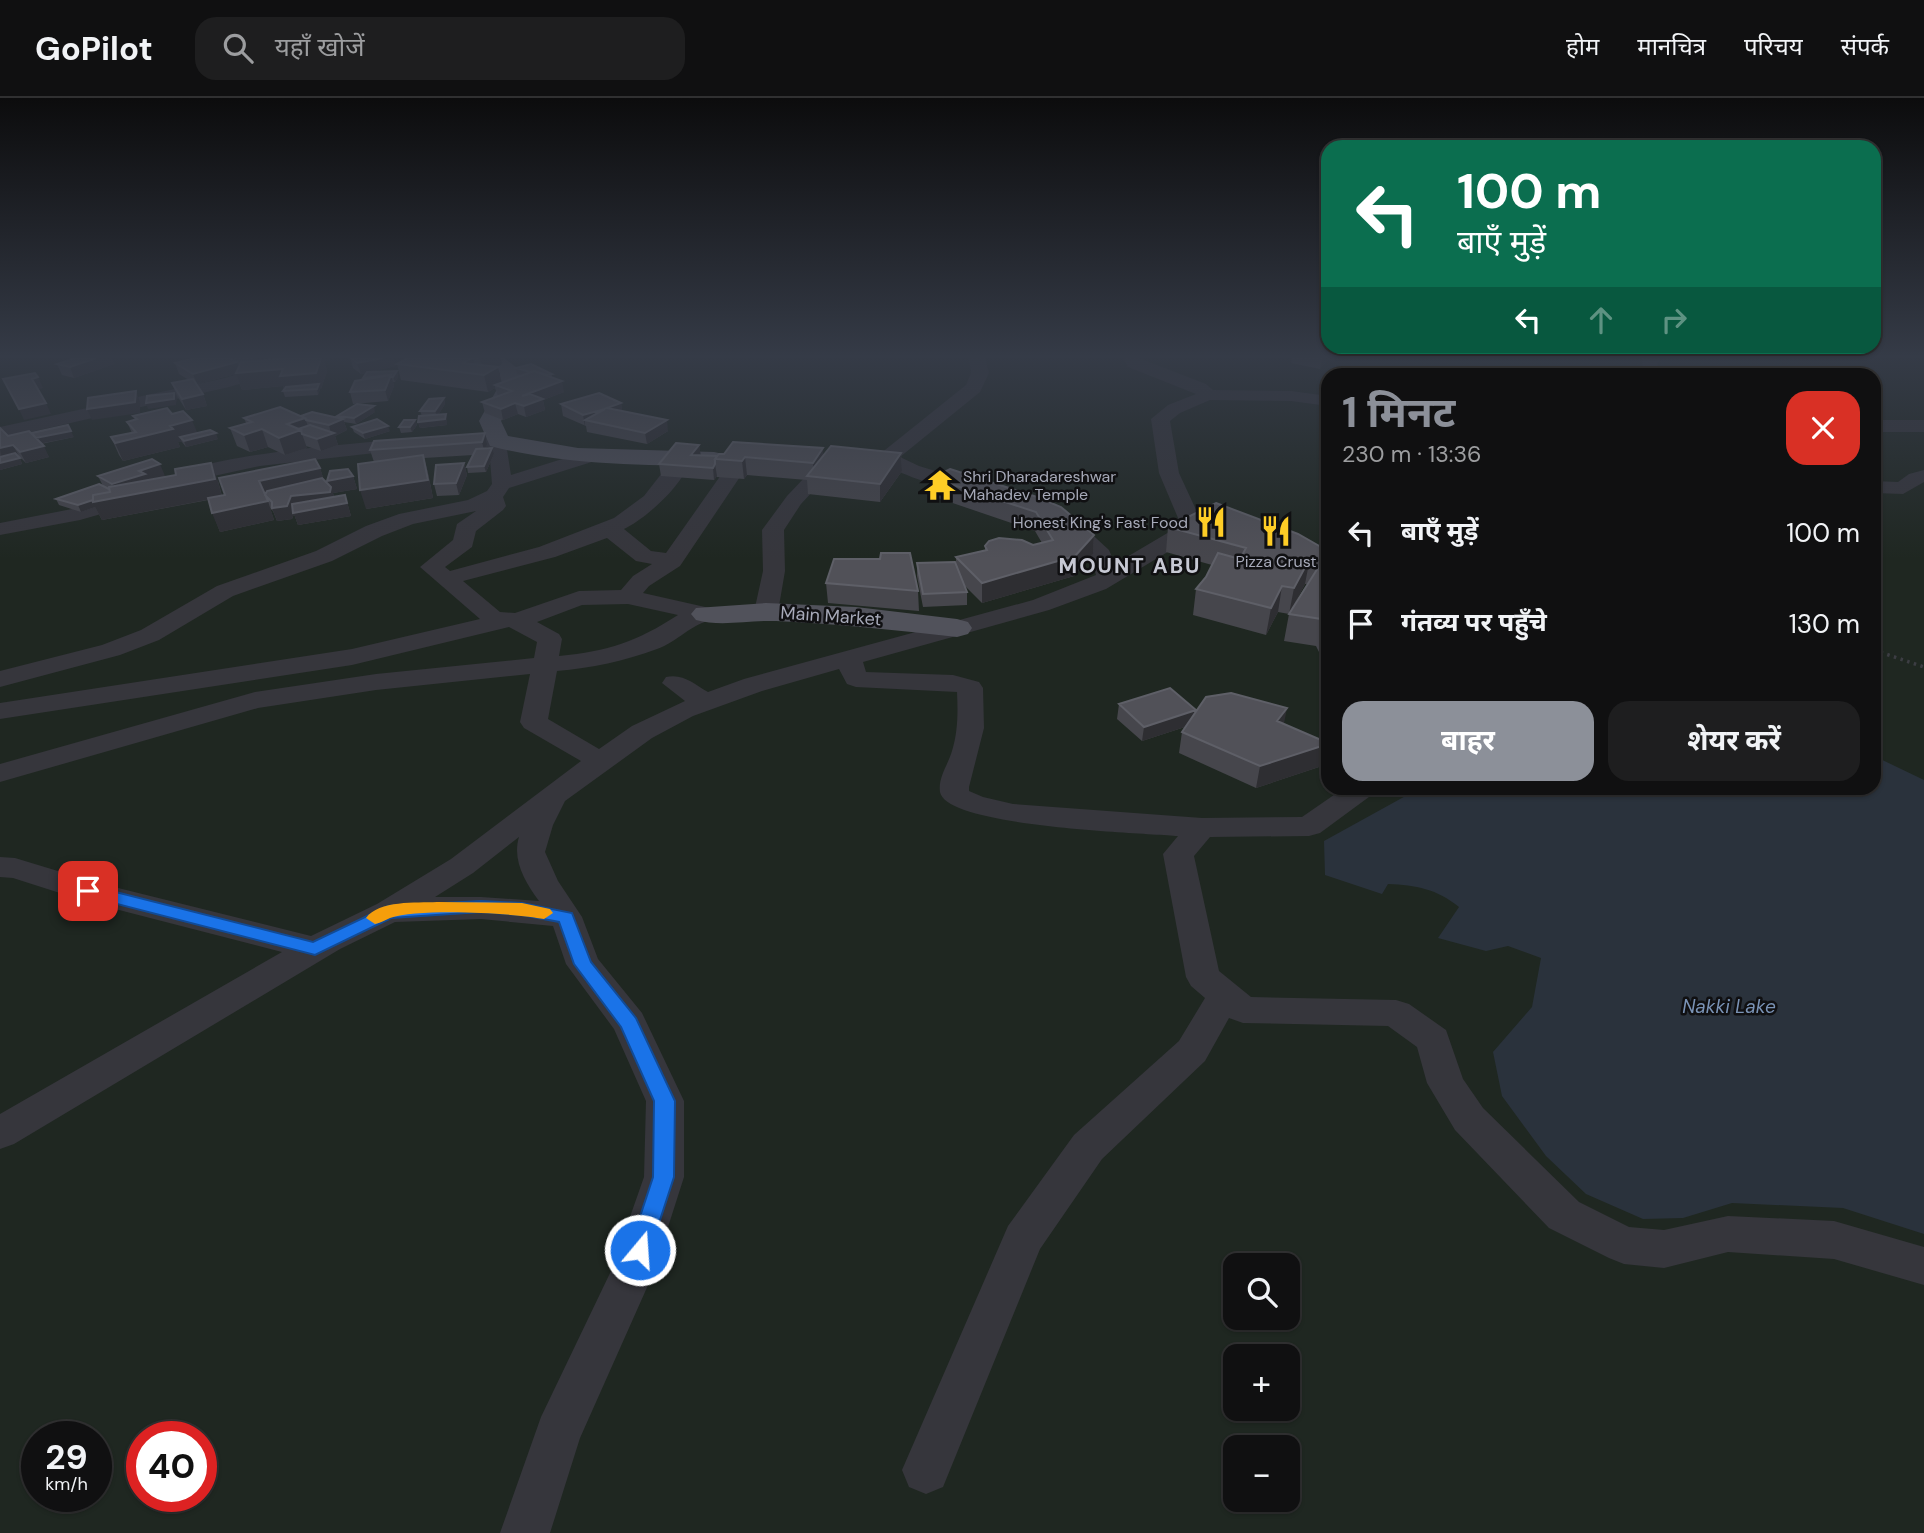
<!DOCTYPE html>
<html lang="hi">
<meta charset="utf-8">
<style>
:root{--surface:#101011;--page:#1e1e1f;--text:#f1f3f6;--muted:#9c9d9f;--line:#303031;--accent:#8c9099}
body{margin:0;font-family:"DM Sans","Noto Sans Devanagari",sans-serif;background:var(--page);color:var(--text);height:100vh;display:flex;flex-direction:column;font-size:26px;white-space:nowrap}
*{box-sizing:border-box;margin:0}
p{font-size:23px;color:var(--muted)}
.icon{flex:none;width:38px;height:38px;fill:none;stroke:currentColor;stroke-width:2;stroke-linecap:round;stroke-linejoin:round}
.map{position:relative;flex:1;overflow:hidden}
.drawer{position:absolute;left:1321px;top:270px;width:560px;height:427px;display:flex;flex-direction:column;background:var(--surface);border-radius:21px;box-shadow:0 2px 5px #0004,0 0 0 2px var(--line)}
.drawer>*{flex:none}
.top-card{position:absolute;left:1321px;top:42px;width:560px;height:214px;border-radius:21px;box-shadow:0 2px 5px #0004,0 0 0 2px var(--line);background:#0b6e4f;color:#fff;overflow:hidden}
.tools{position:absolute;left:1223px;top:1155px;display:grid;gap:14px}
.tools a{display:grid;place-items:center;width:77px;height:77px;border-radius:14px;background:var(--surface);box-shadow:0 2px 5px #0004,0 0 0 2px var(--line);font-size:35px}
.speed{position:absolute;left:21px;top:1323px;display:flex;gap:14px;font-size:35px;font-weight:700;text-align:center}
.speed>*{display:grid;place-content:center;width:91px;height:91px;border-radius:50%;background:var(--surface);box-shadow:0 2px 5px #0004,0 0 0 2px var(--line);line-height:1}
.speed small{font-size:18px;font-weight:400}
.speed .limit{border:10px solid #d22;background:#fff;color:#111}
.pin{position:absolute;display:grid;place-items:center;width:60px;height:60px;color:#fff;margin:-30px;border-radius:14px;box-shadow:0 4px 10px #0006}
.me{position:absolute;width:77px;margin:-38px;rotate:18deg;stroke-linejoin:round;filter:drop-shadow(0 0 5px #0008)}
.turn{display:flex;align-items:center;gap:24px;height:147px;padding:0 21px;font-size:32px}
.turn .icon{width:91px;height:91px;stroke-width:2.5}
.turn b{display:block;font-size:49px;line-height:60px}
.lanes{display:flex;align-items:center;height:66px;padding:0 21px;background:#0003;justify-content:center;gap:35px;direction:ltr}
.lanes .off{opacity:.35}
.round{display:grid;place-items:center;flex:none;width:74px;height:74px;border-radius:21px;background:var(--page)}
.summary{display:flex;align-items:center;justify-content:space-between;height:119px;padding:0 21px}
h1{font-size:42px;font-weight:700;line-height:52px;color:var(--accent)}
.action{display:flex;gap:14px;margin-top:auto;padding:14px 21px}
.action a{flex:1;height:80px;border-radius:21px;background:var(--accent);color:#fff;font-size:28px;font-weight:700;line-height:80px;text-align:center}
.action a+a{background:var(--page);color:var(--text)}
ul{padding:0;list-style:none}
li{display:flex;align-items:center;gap:21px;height:91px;padding:0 21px}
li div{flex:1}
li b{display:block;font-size:26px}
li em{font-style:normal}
header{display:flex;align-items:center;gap:42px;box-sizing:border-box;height:98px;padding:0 35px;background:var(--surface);border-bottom:2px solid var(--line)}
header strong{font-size:33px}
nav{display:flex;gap:38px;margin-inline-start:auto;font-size:24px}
.search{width:490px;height:63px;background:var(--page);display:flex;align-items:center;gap:18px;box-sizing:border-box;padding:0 24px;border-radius:21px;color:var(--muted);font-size:26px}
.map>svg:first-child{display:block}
</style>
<header>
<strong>GoPilot</strong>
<div class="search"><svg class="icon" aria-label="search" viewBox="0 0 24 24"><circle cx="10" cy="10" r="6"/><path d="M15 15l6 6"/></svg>यहाँ खोजें</div>
<nav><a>होम</a><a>मानचित्र</a><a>परिचय</a><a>संपर्क</a></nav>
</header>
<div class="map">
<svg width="1924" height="1435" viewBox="0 0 1924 1435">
<rect width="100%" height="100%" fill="#151517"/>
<path fill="#1f2721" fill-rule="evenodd" d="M0,260H1924V1435H0ZM1328,276H1874V690H1328ZM1236,1167H1288V1220H1236ZM1236,1258H1288V1311H1236ZM37,1339H96V1398H37ZM142,1339H201V1398H142ZM1236,1349H1288V1402H1236Z"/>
<path fill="#2a323c" d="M1874,658L1924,682V1136L1843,1110L1732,1105L1683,1120L1643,1121L1586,1096L1546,1058L1502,998L1493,954L1532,909L1541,860L1508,848L1486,853L1438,840L1459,809C1437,791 1416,787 1388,786L1382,796L1325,777L1324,743L1420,690H1874Z"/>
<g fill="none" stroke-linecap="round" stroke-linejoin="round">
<path stroke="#3c3d43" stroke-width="3.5" stroke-dasharray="2.5 4.5" stroke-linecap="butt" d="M1874,552L1924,569"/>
<path fill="#36363c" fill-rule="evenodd" d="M290,260H315L313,264L229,289L0,341V329L225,280Z
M969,260H985L989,275L980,294L900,359L919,368L978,386L981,390L978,394C961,398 888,374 877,360L880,356L966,287L971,275Z
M1123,260H1139L1206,286L1213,292L1291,293L1328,298V308L1291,303L1210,302L1180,315L1170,323L1179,375L1204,429L1201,434L1106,491L1049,512L863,564L866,574L953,577L979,584L983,590L984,630L969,689V693L983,699L1013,706L1202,720L1302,719L1344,690H1377L1373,696L1320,735L1309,738L1210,739L1194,758L1219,873L1251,899L1396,902L1409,906L1446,932L1463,981L1483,1010L1579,1104L1629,1129L1664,1132L1728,1118L1834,1123L1924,1149V1187L1834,1161L1728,1154L1664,1170L1624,1166L1609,1160L1549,1130L1455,1032L1427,985L1417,949L1388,928L1243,925L1229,920L1205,963L1102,1061L1040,1151L943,1389L926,1396L909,1389L902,1372L1008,1128L1074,1037L1179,943L1205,900L1191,888L1186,879L1163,756L1178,738C1143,735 946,729 940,694C938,679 948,667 952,653C958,634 958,614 957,594L856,589L847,586L839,571L762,593L693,618L652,640L565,703L553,727L545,754L558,783L582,819L598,861L642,915L684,1003V1079L653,1176L580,1340L550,1435H500L541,1319L611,1173L644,1079L646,1003L614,931L566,866L553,828L481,821L395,824L340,851L14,1046L0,1051V1016L282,854L88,804L13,780L0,779V759L15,760L94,784L311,838L377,806L451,761L581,663L524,630L520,624L530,576L376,592L258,610L0,684V666L255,594L376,576L534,560L537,544L509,529L352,567L0,621V605L352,551L480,521L420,469L453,442L457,426L476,413L413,426L382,438L332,463L233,498L159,542L120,557L0,589V573L102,547L141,532L217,488L316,453L366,428L399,416L468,402L487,393L492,386L489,349L458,348L455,344L458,340L505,339L511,377L591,352L601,358L598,362L509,390L503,399L506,408L503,412L476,433L472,449L445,469L450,473L539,449L614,420L644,398L669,366L672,356L679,354L689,360C689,383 644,422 624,431L651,453L666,455L735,357H749L752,361L680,468L649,488L643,495L714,511L718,516L714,521C689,527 679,543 657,551C625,563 591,570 557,573L548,621L599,651L632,628L685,603L662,585L666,579C683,575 694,586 708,594L744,581L1033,502L1096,477L1091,459L1056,428L1053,423L1056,418H1072L1109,452L1115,466L1181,427L1159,375L1151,321L1168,307L1196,296L1128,269ZM607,440L636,463L652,466L633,478L621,492L579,493L515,515L500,514L463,483L555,459ZM628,506L678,517C636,544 609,553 559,558L562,541L559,536L537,524L582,507ZM519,739C512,762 525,784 539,803L481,799H435L473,775Z
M1642,260H1661L1657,267L1671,276H1650L1643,273Z
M1874,322H1924V334H1874Z
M412,340L422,346L419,350L260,368L200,381L176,391L169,389L166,385C187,356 370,345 412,340Z
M831,357L841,363L801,406L784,432L785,473L778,514L774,519L766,521L758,519L754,514L763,473L762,432L787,398L824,359Z
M1924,372V384L1903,396L1874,395V383L1898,384L1909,376Z
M136,394L143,396L146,400L143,404L80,422L0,437V425L77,410Z"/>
<path fill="#51525b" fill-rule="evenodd" d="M481,260H504L521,273L522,286L501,323L508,338L578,350L714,354L723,356L726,361L723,366L714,368C638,367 564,367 490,348L479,323L500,286V275Z
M766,505L856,509L957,521L968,524L972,530L968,536L957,539C896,532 837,526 776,523C749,522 721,529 696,522L691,516L696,510Z"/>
</g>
<path fill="#46464c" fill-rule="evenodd" d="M76,260H112L114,266L74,280L62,277L57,266Z
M196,260H280L278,261L334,260L324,263L327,273L321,291H320L318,297L285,299L283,293L284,291L283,288L242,292L236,276L197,286H196L203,296L207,308L186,312L176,296L172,285L189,282L179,276L175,265Z
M350,260H393L396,268L368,274L397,273L398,279L395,284H393L394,288L388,303L353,306L350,294L363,282V280L367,275L361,276L353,270Z
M473,260H501L502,266L496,269L502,284L522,277L517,276L516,270L552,276V279L564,294L543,302L545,312L526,319L518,316L503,322L485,315L482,304L498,298L495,290L488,294L401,282L397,266Z
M1292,260H1329L1320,271L1291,265Z
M444,300L445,306L438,317L447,322V327L420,330L418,324L422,318L420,313Z
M621,305L622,313L668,333L647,346L587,334L586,328L563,318L561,306Z
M375,314L356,326L344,324L347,332L335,338L338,347L321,353L306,348L307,350L285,357L268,349L250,354L237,348L230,330L246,325L244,320L301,318L338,319L337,318Z
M172,316L197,335L218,341L186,349L182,344H178L180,349L123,363L119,357L111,339L132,335L127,324L135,322L133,318Z
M415,322L417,327L412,334L401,335L399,329Z
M352,329L390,333L365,341L354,334Z
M0,330L8,338L33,337L74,339L41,346L49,359L26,365L19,358L22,366L0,372Z
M485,335L487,346L486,350L494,356L486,374L468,375L467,369L473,357L424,360L428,375L433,400L366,411L374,364L370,352Z
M699,347L700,357L717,358L901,355L902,373L880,404L808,396L807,382L747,377L744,381L717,379V378L714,382L661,378L659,366Z
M464,365L467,377L459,397L437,398L434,386Z
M320,370L324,383L328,387L327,383L353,378L357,391L333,395L334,399L345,397L351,418L298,427L294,416L292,421L277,423L273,413L270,410L274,422L220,434L208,402L102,422L95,409L81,414L59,407L56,401L103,388L98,378H165L162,379L218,383L222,398Z
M950,371L1094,437L1093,456L1074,478L982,505L964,487L967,494V507L923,509L917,478V465L956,468V459L985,452V448L1033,447L1042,445L1035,433L932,398V380Z
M1168,429L1328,453V560H1322L1316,548L1284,543L1289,516L1278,514L1266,537L1193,517L1196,491L1206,479L1212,467L1166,454ZM1305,486H1307L1290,514Z
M826,485L918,493L919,513L828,505Z
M1119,606L1196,612L1195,615L1284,626L1325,667L1256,690L1179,655L1182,634L1185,629L1142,643L1117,621Z"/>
<path fill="#2e2e32" d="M96,260H112L114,266L74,280L70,269Z
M253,260H280L256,270Z
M313,260H334L324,263L327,273L321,291H320L318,297L317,291L285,293L283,288L242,292L236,276L197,286L193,276L237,264L241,275Z
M383,260H393L396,268L361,276L357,265Z
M473,260L477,276L463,265Z
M480,260H501L502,266L484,276Z
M1323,260H1329L1320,271L1322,261Z
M498,269L502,286L495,287V290L488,294L484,277Z
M397,273L398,279L395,284L393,279Z
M391,277L394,288L388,303L385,292Z
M38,279L43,290L37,292L32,281Z
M562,283L564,294L543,302L545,312L526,319L522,298Z
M136,293L140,304V315L92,322L87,311Z
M174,295L177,300L176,307L148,311L146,305Z
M203,296L207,308L186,312L182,301Z
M444,300L445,306L437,319L435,313Z
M46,305L51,316L24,322L19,311Z
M515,305L518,316L503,322L501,311Z
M621,305L623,317L607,310Z
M374,308L375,314L356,326L354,320Z
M605,311L585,322V329L583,317Z
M446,316L447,322V327L420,330L418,324Z
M305,320L311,337L302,336L307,350L285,357L279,340L287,326Z
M343,321L347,332L335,338L338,347L321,353L317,341L331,336L329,327Z
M192,322L199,339L216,335L218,341L186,349L184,343L180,339L182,344H178L180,349L123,363L115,345L170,328Z
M415,322L417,327L412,334L410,329Z
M667,322L668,333L647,346L645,335Z
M388,328L390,333L365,341L363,335Z
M262,331L268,349L250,354L244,337Z
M71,333L74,339L38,346L35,340Z
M485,335L487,346L485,356L482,344Z
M13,347L19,358L1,363L0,350Z
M699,347L701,358L691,357Z
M44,348L49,359L26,365L20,354Z
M492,350L494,356L486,374L484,368Z
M823,350L824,367L814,379L813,365Z
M901,355L902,373L880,404V386Z
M423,357L428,375L433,400L366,411L360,392Z
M745,359L747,377L744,381L742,363Z
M20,360L22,366L0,372V365Z
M211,365L218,383L222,399L102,422L95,409L81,414L78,407L115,395L117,399Z
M464,365L467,377L459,397L456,385Z
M160,366L165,378L148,384L118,399L112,386L139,373Z
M715,366L717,378L714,382L713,370Z
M320,370L326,388L265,397L259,383Z
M353,378L357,391L333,395L335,402L345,397L351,418L298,427L294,416L292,421L277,423L272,410L291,398L330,393L327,383Z
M268,403L274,422L220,434L212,415Z
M1094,437L1093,456L1074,478L982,505V485Z
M1310,460L1305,486L1289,516L1294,490Z
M1282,488L1278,514L1266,537L1271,510Z
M1287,610L1283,631L1277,623Z
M1196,612L1194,626L1142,643L1144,629Z
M1328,646V652L1325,667L1256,690L1260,668Z"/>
<path fill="#515158" stroke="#5e5f67" stroke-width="2" d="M76,260H96L70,269L57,266Z
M196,260H229L237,264L193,276L175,265Z
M289,260H321L316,275L280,278L283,271L236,275L241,264Z
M351,260H383L357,265Z
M408,260H472L463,265L498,269L484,277L397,266Z
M531,266L552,276L547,277L534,273L530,274L516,270Z
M397,273L393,279H390L391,277L363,280L367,274Z
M534,273L562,283L522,298L530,296L543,301L524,308L515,305L501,311L482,304L512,293L495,287Z
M35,275L38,279L32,281L46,305L19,311L3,281Z
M391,277L385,292L350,294L355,283Z
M193,281L203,296L182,301L172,285Z
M319,286L317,291L283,293L286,289Z
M136,293L135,304L87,311L88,300Z
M174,295V301L146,305L147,298Z
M599,295L621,305L607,310L667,322L645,335L585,322L605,311L583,317L561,306Z
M444,300L435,313H420L429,301Z
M357,306L374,308L354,320L337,318Z
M280,309L305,320L287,326L301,332L279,340L262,331L244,337L230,330L252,324L244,320Z
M167,310L172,316L183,313L192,322L170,328L173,331L115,345L111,339L136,334L127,324L137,321L133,318Z
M312,314L343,321L329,327L306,322L305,320L301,318Z
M446,316L445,321L418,324L419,318Z
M377,321L388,328L363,335L352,329Z
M404,322H415L410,329H399Z
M68,327L71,333L36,340L32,335Z
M310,327L334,335L317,341L302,336L301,332L298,331Z
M0,330L8,338L29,333L44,348L20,354L13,347L0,350Z
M210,332L216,335L184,343L180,339Z
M485,335L482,344L370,352L374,343Z
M733,344L823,350L813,365L745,359L742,363L715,361L719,356H724Z
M676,345L699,347L691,357L717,358L715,361V366L713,370L659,366Z
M831,348L901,355L880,386L807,378Z
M492,350L484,368L467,369L476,351Z
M15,355L20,360L0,365V359Z
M423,357L428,382L360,392L358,366Z
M152,361L160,366L139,373L145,376L112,386L98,378Z
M315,361L320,370L259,383L268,403L212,415L208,400L225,397L219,380Z
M211,365L215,381L93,404V397L110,394L109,389L176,377L175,371Z
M464,365L456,385L434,386L436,367Z
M348,371L353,378L327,383L330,373Z
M950,371L1037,399L1061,409L1094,437L1075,458L982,485L956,459L987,452L985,448L989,443L999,440L1022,442L1033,447L1053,442L1036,414L932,380Z
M322,380L331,389L330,394L291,398L287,408L272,410V404L265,397L267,393Z
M99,386L109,391L110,394L93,397V402L78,407L56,401Z
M345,397L347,405L293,415L292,406Z
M1216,405L1298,436L1328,453V462L1310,460L1294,490L1282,488L1271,510L1196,491L1206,479L1218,455L1240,461L1246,450L1168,429Z
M881,455H910L918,493L826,485L834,461H880Z
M955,464L967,494L923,496L917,465Z
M1321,465H1328V533L1321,521L1289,516Z
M1170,590L1196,612L1144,629L1119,606Z
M1231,595L1287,610L1277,623L1328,645V646L1260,668L1182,634L1206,599Z"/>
<linearGradient id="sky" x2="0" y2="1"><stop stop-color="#0c0c0d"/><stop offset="0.56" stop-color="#353b47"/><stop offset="1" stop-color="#353b47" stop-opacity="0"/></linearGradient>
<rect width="1924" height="461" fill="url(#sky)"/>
<path fill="#1a73e8" stroke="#114b97" stroke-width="2" d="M88,787L313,844L388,808L481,803L522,805L572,815L591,864L636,920L675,1003L674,1079L648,1159L640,1162L632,1159L629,1152L653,1079L654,1003L621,929L574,866L559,824L522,817L481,814L391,820L315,857L82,797L80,793Z"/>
<path fill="#f59e0b" d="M437,804L522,805L550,811L553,815L544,821C512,815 420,810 390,820C385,822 380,825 375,826L366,820C379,802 416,805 437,804Z"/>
<defs>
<symbol id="temple-bare" viewBox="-9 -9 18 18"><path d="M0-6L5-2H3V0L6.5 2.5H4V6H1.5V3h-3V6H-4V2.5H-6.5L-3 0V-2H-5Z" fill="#fecd26" stroke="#101012" stroke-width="2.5" paint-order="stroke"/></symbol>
<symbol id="restaurant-bare" viewBox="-9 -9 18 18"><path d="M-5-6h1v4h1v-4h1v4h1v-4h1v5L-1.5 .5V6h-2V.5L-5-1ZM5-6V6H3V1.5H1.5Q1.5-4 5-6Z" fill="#fecd26" stroke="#101012" stroke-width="2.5" paint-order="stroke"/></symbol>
</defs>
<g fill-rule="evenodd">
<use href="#temple-bare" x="918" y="365" width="44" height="44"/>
<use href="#restaurant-bare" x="1189" y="402" width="44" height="44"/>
<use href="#restaurant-bare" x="1254" y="411" width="44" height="44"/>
</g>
<g text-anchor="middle" stroke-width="5" stroke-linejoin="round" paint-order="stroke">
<g font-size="16" fill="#a6a9b8" stroke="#101012" text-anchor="start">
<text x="963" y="384">Shri Dharadareshwar<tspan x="963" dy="18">Mahadev Temple</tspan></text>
<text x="1188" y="430" text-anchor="end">Honest King's Fast Food</text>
<text x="1276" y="469" text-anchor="middle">Pizza Crust</text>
</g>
<g font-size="18" fill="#a6a9b8" stroke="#101012">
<text transform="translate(831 518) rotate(4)" y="6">Main Market</text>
</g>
<g font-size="19" font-style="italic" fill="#7a93b6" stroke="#101012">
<text x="1729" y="915">Nakki Lake</text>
</g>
<g font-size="21" font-weight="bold" letter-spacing="2" fill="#c7c9d4" stroke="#101012">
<text x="1130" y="475">MOUNT ABU</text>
</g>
</g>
</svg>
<div class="tools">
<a><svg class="icon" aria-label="search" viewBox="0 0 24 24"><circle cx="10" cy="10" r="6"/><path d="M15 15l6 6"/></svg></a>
<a>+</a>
<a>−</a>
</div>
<div class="speed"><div>29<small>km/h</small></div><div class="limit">40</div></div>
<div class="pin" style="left:88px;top:793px;background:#d93025"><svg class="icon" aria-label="arrive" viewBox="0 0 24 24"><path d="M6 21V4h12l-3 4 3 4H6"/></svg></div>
<svg class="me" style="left:640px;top:1152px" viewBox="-20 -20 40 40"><circle r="17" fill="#1a73e8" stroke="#fff" stroke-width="3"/><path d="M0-11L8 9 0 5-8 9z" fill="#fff"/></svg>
<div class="top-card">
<div class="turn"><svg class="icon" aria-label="left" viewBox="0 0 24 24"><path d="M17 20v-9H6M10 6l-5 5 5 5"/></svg><div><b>100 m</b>बाएँ मुड़ें</div></div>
<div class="lanes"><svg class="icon" aria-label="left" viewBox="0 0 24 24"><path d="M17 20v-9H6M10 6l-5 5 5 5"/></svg><svg class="icon off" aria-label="ahead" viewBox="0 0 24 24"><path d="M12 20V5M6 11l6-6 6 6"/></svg><svg class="icon off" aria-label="right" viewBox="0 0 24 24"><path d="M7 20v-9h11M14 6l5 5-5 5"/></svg></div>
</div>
<section class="drawer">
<div class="summary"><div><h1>1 मिनट</h1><p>230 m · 13:36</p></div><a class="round" style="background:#d93025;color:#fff"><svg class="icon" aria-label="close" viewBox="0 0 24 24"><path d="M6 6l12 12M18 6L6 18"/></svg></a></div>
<ul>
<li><svg class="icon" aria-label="left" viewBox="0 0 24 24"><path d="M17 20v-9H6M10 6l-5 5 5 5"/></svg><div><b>बाएँ मुड़ें</b></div><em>100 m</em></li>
<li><svg class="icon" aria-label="arrive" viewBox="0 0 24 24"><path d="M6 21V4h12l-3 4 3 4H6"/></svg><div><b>गंतव्य पर पहुँचे</b></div><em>130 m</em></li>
</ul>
<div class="action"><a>बाहर</a><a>शेयर करें</a></div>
</section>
</div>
